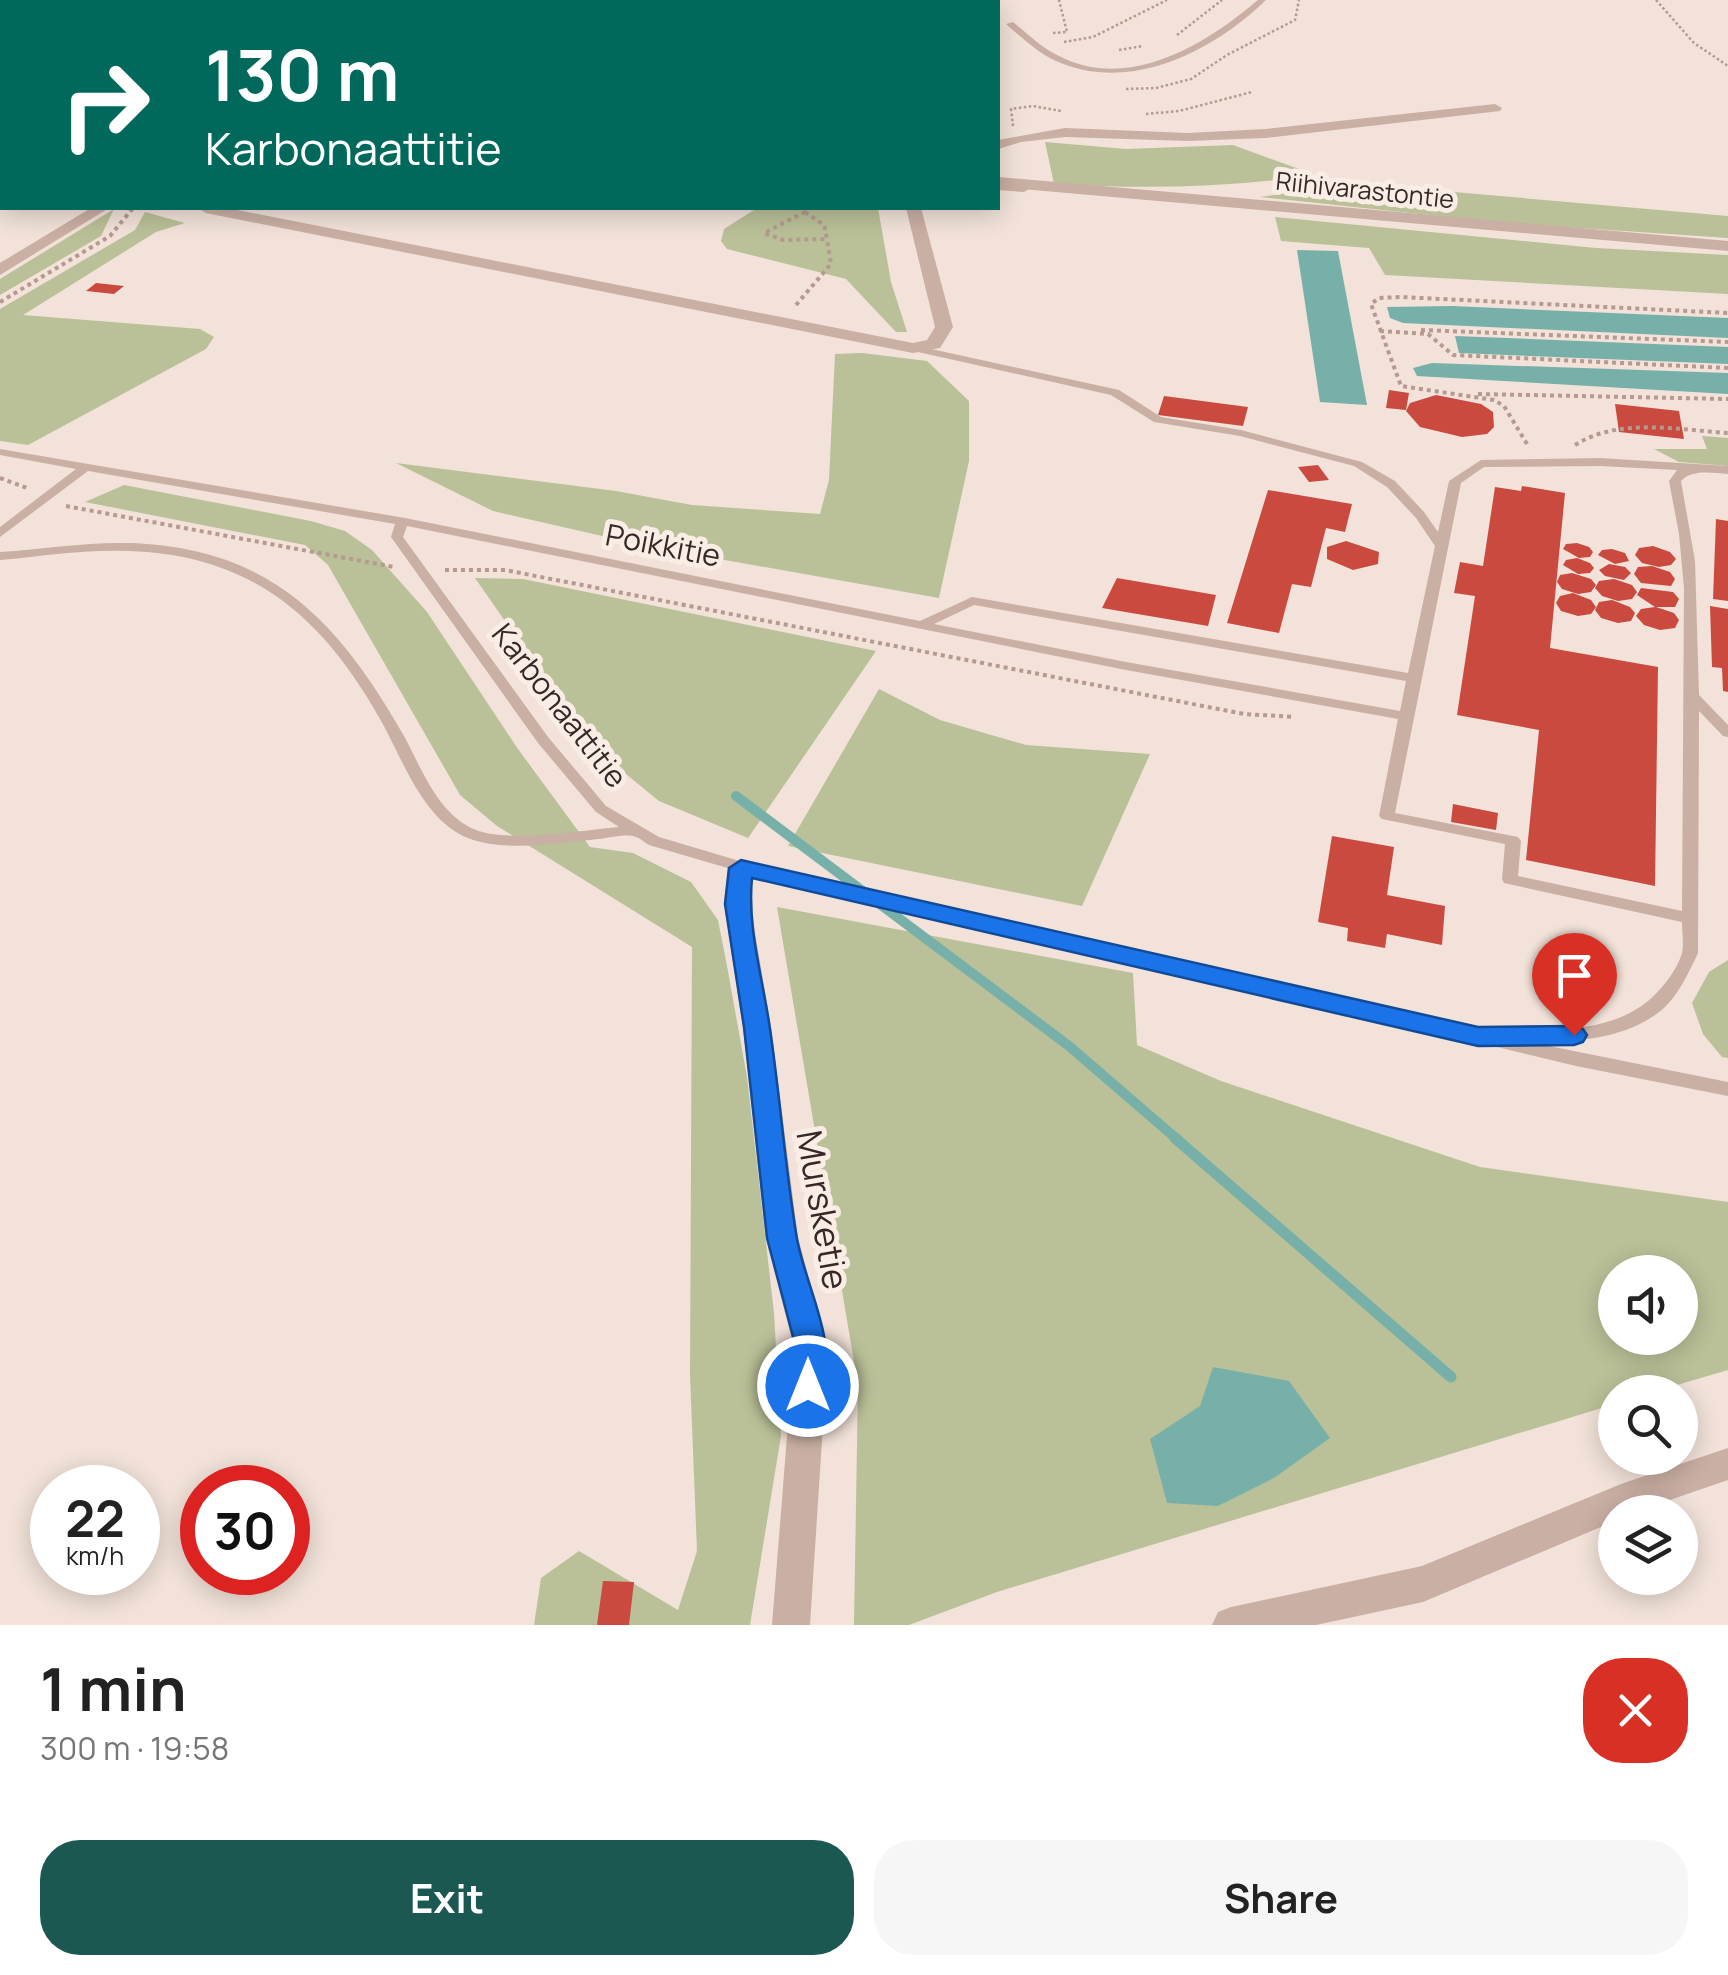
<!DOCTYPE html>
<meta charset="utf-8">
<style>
:root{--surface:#fff;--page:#f6f6f6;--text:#222;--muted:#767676;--accent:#1b5852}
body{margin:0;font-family:Manrope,sans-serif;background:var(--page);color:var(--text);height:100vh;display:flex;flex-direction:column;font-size:38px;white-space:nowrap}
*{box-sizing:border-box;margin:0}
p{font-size:32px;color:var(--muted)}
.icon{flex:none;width:55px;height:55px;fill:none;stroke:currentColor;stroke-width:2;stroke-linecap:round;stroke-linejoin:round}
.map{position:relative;height:1625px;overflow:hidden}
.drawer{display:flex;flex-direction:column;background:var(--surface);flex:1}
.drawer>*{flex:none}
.banner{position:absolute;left:0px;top:0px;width:1000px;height:210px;box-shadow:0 5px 25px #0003;background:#00695c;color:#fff;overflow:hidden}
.controls{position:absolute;left:1598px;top:1255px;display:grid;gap:20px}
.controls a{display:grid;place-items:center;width:100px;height:100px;border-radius:50%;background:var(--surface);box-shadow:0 5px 25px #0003;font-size:50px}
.speed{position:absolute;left:30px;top:1465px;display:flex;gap:20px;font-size:50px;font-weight:700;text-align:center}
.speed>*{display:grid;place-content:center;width:130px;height:130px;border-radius:50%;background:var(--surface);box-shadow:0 5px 25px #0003;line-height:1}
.speed small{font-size:25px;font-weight:400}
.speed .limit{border:15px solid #d22;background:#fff;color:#111}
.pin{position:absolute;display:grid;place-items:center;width:85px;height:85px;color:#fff;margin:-102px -42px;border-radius:50% 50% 50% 0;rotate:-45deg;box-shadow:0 0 10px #0007}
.pin .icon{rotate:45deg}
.me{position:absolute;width:110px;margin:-55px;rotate:0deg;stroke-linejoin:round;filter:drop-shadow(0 0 8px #0008)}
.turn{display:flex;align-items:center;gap:35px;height:210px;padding:0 40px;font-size:45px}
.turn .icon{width:130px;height:130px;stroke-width:2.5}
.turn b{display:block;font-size:70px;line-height:85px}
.round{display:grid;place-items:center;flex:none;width:105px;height:105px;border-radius:40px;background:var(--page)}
.headline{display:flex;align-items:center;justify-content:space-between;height:170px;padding:0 40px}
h1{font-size:60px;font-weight:700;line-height:75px}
.cta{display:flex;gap:20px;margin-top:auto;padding:20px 40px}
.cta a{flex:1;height:115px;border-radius:40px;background:var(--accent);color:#fff;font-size:40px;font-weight:700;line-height:115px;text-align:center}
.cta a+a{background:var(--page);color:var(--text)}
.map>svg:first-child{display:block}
</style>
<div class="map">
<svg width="1728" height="1625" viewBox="0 0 1728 1625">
<rect width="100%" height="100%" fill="#f2e2d9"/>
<path fill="#bac198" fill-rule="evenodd" d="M1045,142L1126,149L1233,145L1310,173L1309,176C1224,188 1140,189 1054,184Z
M1351,183L1728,216V238L1504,223L1260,197Z
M757,208H878L891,282L907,332H896L846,279L727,249L721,241L724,229Z
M114,209L101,236L0,295V279Z
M145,212L185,223L156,232L23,315L200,329L214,337L206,349L28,445L0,441V309L135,230Z
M1275,217L1596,248L1728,255V294L1385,275L1369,248L1281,241Z
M862,353L927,361L969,401V461L939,598L646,546L493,511L396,463L616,491L692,505L820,514L829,480L835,354Z
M1702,436L1728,438V466L1679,462L1654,449H1707Z
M124,485L311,521L345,531L372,550L427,612L518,749L590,847L633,853L691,882L718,920L727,966L747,1077L774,1313L781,1436L750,1625H534L541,1578L579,1551L678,1610L697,1551L690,1375L692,947L497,826L460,795L328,565L305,545L85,502Z
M475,578L523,579L876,651L748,838L659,801L593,747Z
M879,689L940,720L1026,745L1150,754L1082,906L788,846Z
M777,907L1133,973L1137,1045L1221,1081L1480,1167L1728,1202V1370L1653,1392H1615V1404L997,1592L909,1625H854L858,1385ZM1615,1272H1680V1338H1615Z
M1728,960V1058L1722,1057L1703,1034L1692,1003L1709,972Z"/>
<path fill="#77b0a9" d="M1297,250L1338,251L1367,405L1320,402Z
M1452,306L1728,318V338L1403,323L1390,318L1387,307Z
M1455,336L1728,347V364L1459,353Z
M1432,363L1728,373V394L1417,376L1413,368Z
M1213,1367L1289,1381L1330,1438L1274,1478L1218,1506L1167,1503L1150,1439L1200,1406Z"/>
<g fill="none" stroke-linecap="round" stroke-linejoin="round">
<path stroke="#77b0a9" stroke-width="10" d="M736,796L1069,1046L1178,1140"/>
<path stroke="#77b0a9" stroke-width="11" d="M1175,1138L1451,1377"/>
</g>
<path fill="#ca4a3f" d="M96,283L124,286L114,294L86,291Z
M1389,390L1409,393L1406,410L1386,408Z
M1436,395L1481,404L1493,412L1494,427L1487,434L1462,437L1420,427L1406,411L1410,403Z
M1164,396L1248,407L1243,426L1158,415Z
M1615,404L1679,411L1684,439L1619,432Z
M1318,465L1329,480L1309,482L1298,467Z
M1522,486L1565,493L1550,648L1658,667L1655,886L1526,860L1539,730L1457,715L1475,596L1454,593L1460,562L1483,566L1495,487L1521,491Z
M1268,490L1352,504L1345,532L1326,528L1311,587L1292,584L1279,633L1227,623Z
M1716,519L1728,521V601L1713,599Z
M1346,541L1379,552L1378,564L1353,570L1327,559V547Z
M1577,543L1589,547L1593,552L1590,557L1579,558L1563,549L1566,544Z
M1653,546L1670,552L1676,559L1671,565L1659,567L1642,563L1635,555L1639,548Z
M1612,549L1625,553L1629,561L1615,564L1598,555L1602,550Z
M1577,558L1590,563L1594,568L1590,573L1578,574L1563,565L1566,560Z
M1609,564L1625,567L1631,573L1624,580L1605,576L1599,570Z
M1652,566L1670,572L1675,579L1671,586L1641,583L1634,574L1638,567Z
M1572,573L1591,579L1596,585L1591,592L1578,594L1562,589L1557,582L1560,575Z
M1117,578L1216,595L1208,626L1102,608Z
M1614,579L1632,585L1637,592L1632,599L1618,601L1602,596L1595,588L1599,581Z
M1641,588L1673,592L1679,599L1675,607H1656L1674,613L1679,620L1675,628L1660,630L1644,625L1636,616L1641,609L1655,607L1637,595Z
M1573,593L1591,600L1596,607L1591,614L1578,616L1561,611L1556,603L1560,596Z
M1612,600L1630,607L1635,613L1631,621L1618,623L1601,618L1595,610L1599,602Z
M1710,606L1728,609V692L1723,691L1722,668L1712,667Z
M1453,804L1498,813L1496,830L1451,822Z
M1332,836L1394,847L1387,895L1445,906L1442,945L1387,934L1385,948L1347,941L1348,928L1318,922Z
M603,1581L634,1582L629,1625H597Z"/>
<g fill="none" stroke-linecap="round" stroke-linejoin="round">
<path stroke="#b6998f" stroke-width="2.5" stroke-dasharray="2.5 2.5" stroke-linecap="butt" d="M1656,0L1694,43L1728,66
M449,2L453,0
M1053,33L1067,32L1059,0
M1177,35L1222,0
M1064,42L1093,37L1167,0
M1119,50L1143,46
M1126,89L1156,88L1191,79L1227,55L1295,20L1299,0
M1146,114L1179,111L1252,92
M1013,126L1011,109L1033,106L1061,111"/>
<path stroke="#b6998f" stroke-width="4" stroke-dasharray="4 4" stroke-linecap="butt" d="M805,212L824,225L827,239L783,240L764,233Z
M0,302L110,236L133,208
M796,305L831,264L827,239
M1421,330L1728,342
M1380,331L1428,334L1453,355L1728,368
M1478,394L1728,399
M1527,444L1504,406L1494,400L1401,386L1371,304L1379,298L1401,297L1728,313
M1575,445C1619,417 1679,430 1728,433
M0,478L30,489
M66,506L394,567
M445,570H505L1244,714L1295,717"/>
<path fill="#caafa4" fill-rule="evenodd" d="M14,0L0,5V1Z
M265,0H273L275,2H267Z
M1258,0H1266C1212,52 1130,94 1056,61C1038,53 1021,37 1006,24L1013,22C1027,33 1041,47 1057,55C1127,93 1205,45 1258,0Z
M998,184L1024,186L1029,189L1024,192L998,190Z
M913,345L1119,390L1161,417L1241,430L1362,462L1395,481L1424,512L1438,532L1449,481L1481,460L1600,458L1728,466V474C1712,473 1692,469 1681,481L1695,561L1699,695L1728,725V737L1723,736L1699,711L1698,953C1689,972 1680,992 1665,1007C1629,1040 1574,1042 1529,1042L1728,1082V1096L1576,1066L1284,996L789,886L649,845C644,842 640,838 636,837C626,833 609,838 598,839C557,843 492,855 456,832C419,809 401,756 380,719C322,616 251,555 129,551C86,549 43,556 0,560V552C43,549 86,542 128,543C270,547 338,620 404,736C422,769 438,815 476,830C509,843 583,830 619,827L596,812L538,743L391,537L395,524L88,471L0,537V527L76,469L0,455V449L405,518L920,621L972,597L1408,673L1435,546L1416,518L1387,487L1354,466L1240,436L1154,422L1111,395L909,350V346ZM1600,466L1677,470L1669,481L1679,534L1684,588L1682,911L1518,876L1521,841L1518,837L1395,813L1461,483L1484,467ZM407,526L1126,670L1398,719L1379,816L1382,819L1505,844L1502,879L1504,883L1682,922C1682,931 1684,944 1682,953C1679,964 1670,978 1662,987C1623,1034 1560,1030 1503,1030L1495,1034L1284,984L790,876L659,837L606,806L548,737L403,537ZM974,605L1406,681L1400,711L1126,662L934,624Z"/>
<path fill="#caafa4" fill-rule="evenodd" d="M771,0H785L786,2H773Z
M2,49V57L0,58V50Z
M1495,104L1502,108L1500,111L1265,138L1188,141L1065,137L1021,142L998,149V140L1065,128L1188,133L1265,129Z
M0,167H2V176H0Z
M998,177L1728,241V251L998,187Z
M91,208H109L0,275V263Z
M198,208H227L913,343L927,340L935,327L906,208H921L953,327L940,348L913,353L206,213Z
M741,859L754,868L750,903L771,1027L798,1238L828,1348L810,1625H772L794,1348L766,1238L743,1027L724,903L728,868Z
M1728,1448V1480L1635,1512H1615V1521L1423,1602L1316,1625H1212L1218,1612L1231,1607L1422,1566L1621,1484Z"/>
</g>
<path fill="#1a73e8" stroke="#114b97" stroke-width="2.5" d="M741,860L1478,1027L1574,1026L1583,1029L1587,1035L1583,1042L1574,1045L1478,1046L752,878C747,928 763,979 770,1029C780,1097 785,1165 796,1233C803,1284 843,1346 819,1396L808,1400L797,1396L793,1386L796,1348L767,1238L744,1027L725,904L729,868Z"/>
<g text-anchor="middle" stroke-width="10" stroke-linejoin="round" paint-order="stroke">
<g font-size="25" fill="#352826" stroke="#faede5">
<text transform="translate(1365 190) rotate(6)" y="9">Riihivarastontie</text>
</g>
<g font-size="30" fill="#352826" stroke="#faede5">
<text transform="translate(663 546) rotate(11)" y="10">Poikkitie</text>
<text transform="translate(559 706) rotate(52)" y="10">Karbonaattitie</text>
</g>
<g font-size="35" fill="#352826" stroke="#faede5">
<text transform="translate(822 1210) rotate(80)" y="12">Mursketie</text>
</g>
</g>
</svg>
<div class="controls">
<a><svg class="icon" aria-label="sound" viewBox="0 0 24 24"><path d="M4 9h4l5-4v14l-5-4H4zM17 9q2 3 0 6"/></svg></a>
<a><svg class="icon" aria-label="search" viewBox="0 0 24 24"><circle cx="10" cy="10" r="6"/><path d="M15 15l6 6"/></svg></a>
<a><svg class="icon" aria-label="layers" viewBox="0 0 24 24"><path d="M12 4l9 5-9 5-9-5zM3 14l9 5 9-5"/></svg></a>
</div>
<div class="speed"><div>22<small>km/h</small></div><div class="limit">30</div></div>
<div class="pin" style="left:1574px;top:1035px;background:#d93025"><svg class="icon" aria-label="arrive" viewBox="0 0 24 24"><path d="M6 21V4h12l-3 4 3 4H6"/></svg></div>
<svg class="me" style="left:808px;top:1386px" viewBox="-20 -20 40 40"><circle r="17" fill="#1a73e8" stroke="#fff" stroke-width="3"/><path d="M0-11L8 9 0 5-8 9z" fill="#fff"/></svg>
<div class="banner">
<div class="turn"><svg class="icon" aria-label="right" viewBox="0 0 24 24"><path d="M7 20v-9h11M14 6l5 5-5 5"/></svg><div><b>130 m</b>Karbonaattitie</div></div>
</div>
</div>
<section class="drawer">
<div class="headline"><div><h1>1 min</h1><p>300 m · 19:58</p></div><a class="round" style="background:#d93025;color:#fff"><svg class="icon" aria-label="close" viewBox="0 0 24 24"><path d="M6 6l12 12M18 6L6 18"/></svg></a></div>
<div class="cta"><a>Exit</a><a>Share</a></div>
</section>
